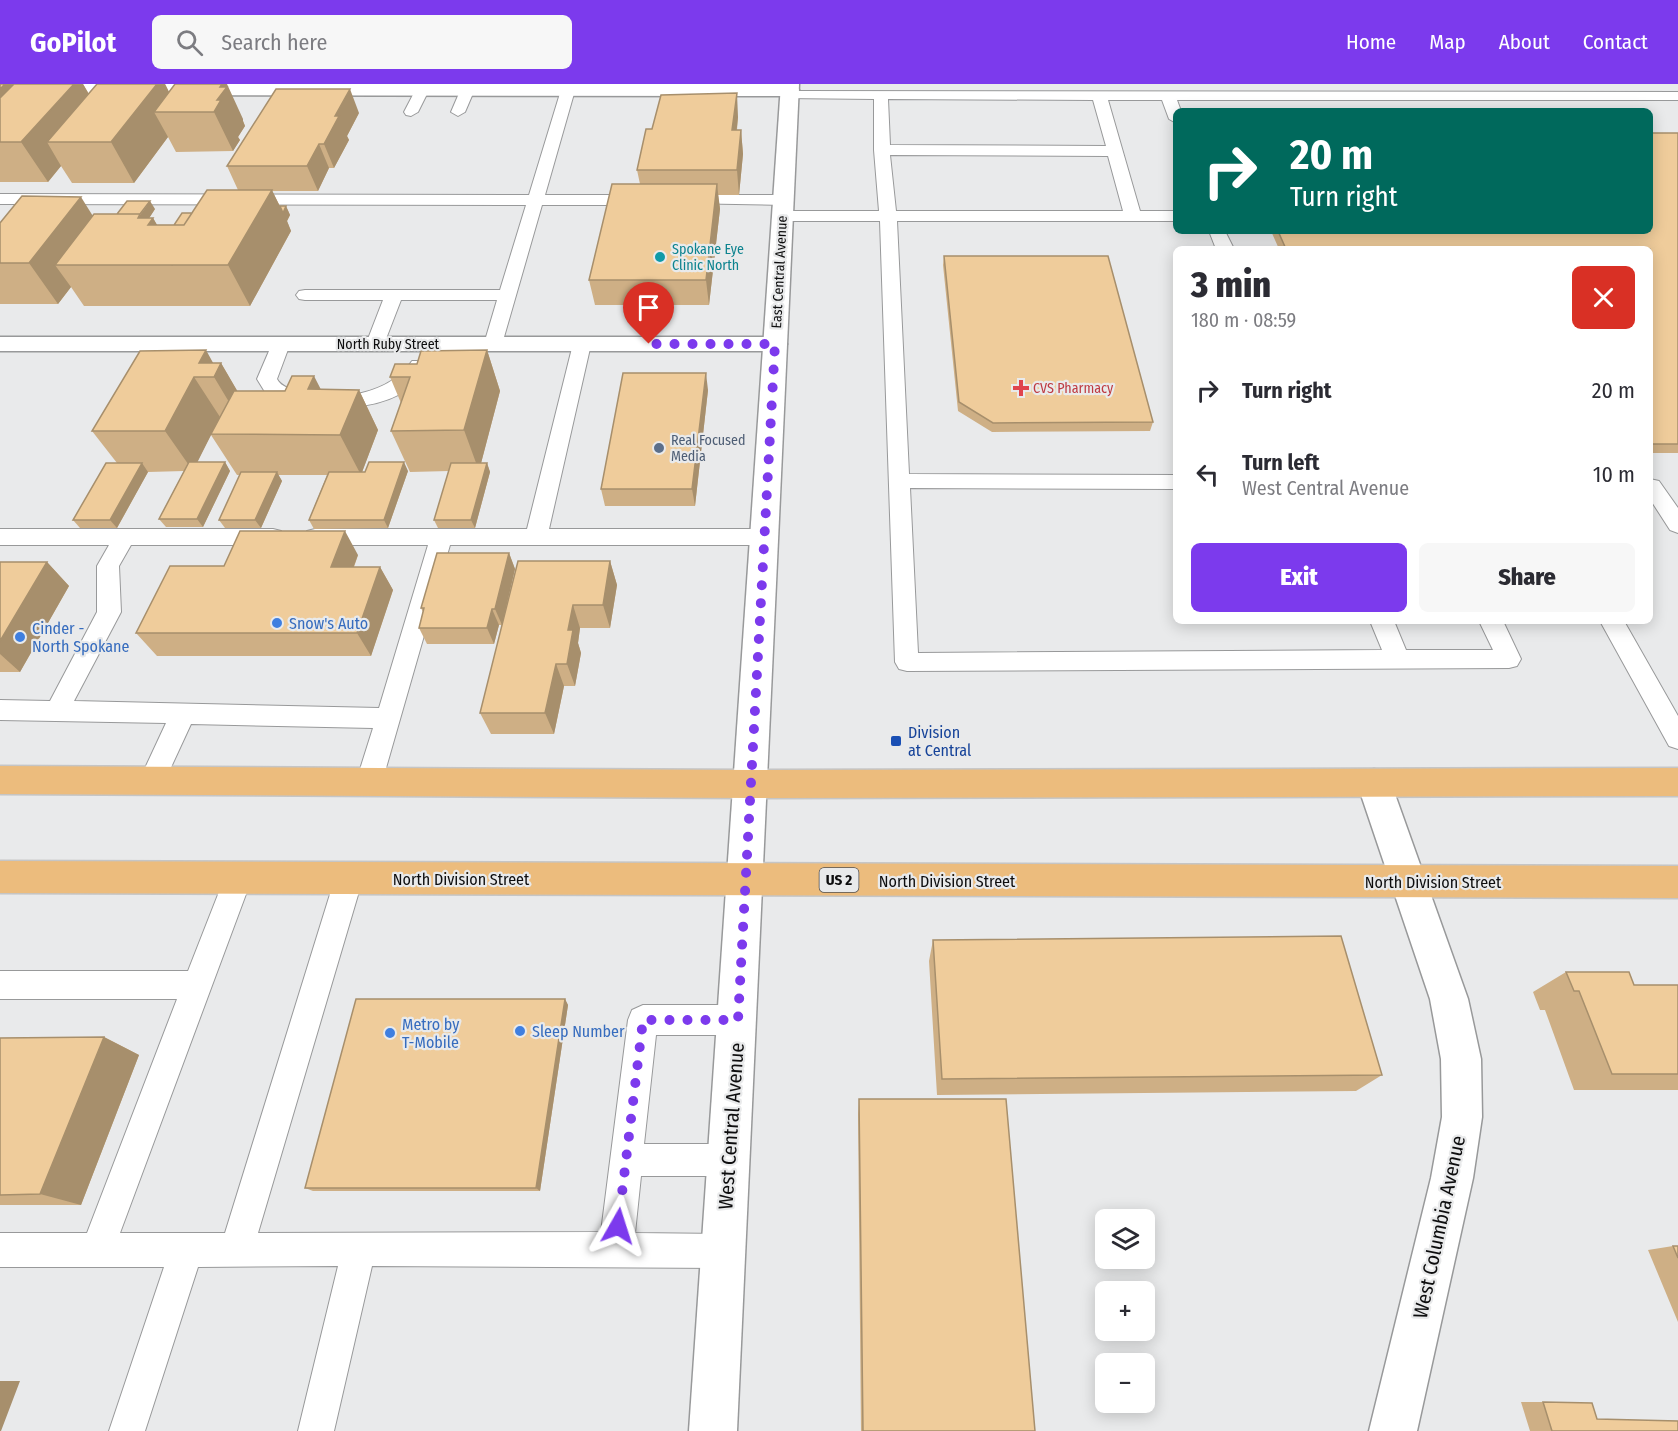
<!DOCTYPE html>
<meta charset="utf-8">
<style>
:root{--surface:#fff;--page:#f7f7f7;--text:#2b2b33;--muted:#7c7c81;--accent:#7c3aed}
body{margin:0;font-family:"Fira Sans Condensed",sans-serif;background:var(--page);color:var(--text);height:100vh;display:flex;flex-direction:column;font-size:22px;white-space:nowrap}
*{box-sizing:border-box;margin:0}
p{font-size:20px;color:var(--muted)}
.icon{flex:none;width:33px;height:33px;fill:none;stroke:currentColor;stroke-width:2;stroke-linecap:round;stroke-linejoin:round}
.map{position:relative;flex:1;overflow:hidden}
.sheet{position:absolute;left:1173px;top:162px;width:480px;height:378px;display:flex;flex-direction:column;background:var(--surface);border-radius:9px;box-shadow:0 3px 15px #0003}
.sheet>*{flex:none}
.guide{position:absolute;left:1173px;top:24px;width:480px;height:126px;border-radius:9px;box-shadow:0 3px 15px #0003;background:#00695c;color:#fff;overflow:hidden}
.controls{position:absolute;left:1095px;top:1125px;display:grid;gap:12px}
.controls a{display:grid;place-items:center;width:60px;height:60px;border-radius:9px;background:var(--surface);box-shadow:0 3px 15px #0003;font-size:30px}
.pin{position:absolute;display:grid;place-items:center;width:51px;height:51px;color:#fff;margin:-62px -26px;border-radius:50% 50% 50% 0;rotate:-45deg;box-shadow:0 0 6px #0007}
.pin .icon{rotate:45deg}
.me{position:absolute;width:66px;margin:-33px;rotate:6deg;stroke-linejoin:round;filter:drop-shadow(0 0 4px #0008)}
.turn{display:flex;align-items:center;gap:21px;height:126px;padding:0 18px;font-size:27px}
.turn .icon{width:78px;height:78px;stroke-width:2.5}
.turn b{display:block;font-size:42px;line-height:51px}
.round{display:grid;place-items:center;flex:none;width:63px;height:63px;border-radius:9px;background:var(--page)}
.headline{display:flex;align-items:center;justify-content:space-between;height:102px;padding:0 18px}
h1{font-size:36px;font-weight:800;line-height:45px}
.button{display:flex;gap:12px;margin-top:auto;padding:12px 18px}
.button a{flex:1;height:69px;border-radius:9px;background:var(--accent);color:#fff;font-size:24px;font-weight:800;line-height:69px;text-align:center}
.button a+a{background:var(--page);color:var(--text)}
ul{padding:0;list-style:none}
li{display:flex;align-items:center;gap:18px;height:84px;padding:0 18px}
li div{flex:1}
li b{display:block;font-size:22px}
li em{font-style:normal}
header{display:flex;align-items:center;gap:36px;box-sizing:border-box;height:84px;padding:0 30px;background:var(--accent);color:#fff}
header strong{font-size:28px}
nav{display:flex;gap:33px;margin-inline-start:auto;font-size:21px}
.search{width:420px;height:54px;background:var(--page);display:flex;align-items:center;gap:15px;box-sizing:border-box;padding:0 21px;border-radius:9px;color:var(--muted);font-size:22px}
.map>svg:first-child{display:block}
</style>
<header>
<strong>GoPilot</strong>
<div class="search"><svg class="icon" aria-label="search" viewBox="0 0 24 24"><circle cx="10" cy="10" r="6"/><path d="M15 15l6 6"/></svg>Search here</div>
<nav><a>Home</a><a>Map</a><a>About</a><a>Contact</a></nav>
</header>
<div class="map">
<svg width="1678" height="1347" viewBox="0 0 1678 1347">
<rect width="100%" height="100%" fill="#e9eaeb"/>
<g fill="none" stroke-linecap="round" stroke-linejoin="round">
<defs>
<path id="service" d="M463,0H477L465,28L458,32L451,28Z
M422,2L429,6L418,28L411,32L406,31L404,28L417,3Z
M568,2L575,6L545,111H642L650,116L642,121H542L502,260L500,264H486L484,260L497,216H401L384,260L382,264H368L366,260L383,216H305L299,215L296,211L299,207L305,206H500L526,121L0,120V110L529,111L561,6Z
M789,7L1678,8V16H1177L1181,27H1176V39L1169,35L1162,16H1108L1140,127H1176V137H897L909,390L1176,391V405L910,404L918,569L1382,566L1370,537H1394L1406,566H1493L1479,537H1503L1521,575L1517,582L1509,584L907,587L899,585L895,578L880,137H783L775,132L783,127H879L874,66V15L784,14L782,11ZM888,15L1093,16L1106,62L890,61ZM890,71L1108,72L1123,127H896Z
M685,111H784L792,116L784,121L679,119L677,116Z
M1209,147H1225L1234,165H1216Z
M281,254L288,256L290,260L277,295C281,303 292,306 301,308C338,318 389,311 412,277H426L428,281C403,335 310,329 265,308L257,295L272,260L274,256Z
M582,254L589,256L591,260L549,445H764L772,447L775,453L772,459L764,461H450L382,698L378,706L369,709L360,706L356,698L373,644L191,640L161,705L152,708L143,705L139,697L166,639L0,636V616L50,617L97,528V482L109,461H0V445H273L281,447L284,453L281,459L273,461H131L119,482L121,528L74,617L379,624L428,461H315L307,459L304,453L307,447L315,445H527L573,260L575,256Z
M1650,395L1659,397L1678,424V449L1670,446L1650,415Z
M1600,537H1624L1678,632V665L1669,662Z
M238,782L248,785L252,794L120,1149H225L335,794L339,785L349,782L359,785L363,794L258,1149L601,1148L628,936L632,926L643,921H738L749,926L753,936L749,946L738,951H656L644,1060H729L740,1065L745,1076L740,1087L729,1092H641L635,1149L723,1150L735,1155L740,1167L735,1179L723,1184L372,1182L334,1347H298L338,1182L198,1183L145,1347H109L164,1183H0V1149H87L177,915H0V887H188L228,785Z"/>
<path id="minor" d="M0,0H790L797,2L799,6L797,10L790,12L0,11Z
M0,253H775L784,255L787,260L784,265L775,267H0Z
M1374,685L1386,689L1391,699L1468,915L1481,975L1482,1033L1473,1094L1417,1347H1369L1431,1094L1442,1033L1441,975L1430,915L1357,699L1362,689Z"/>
<path id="tertiary" d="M781,0H799L737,1347H689Z"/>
<path id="primary" d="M0,682L750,686L1678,684V712L750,714L0,710Z
M0,777L1678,782V814L0,809Z"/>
</defs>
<use href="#service" stroke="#98999a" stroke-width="2"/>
<use href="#minor" stroke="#98999a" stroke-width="3"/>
<use href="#tertiary" stroke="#98999a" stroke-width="3"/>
<use href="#primary" stroke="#c5c5c5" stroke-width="3"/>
<use href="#service" fill="#fff" fill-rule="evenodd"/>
<use href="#minor" fill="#fff" fill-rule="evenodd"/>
<use href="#tertiary" fill="#fff" fill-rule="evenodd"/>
<use href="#primary" fill="#ecbc7d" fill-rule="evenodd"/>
</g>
<path fill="#ceaf85" d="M0,0H83L89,10L97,0H165L169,8L243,35V37L245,42L238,53L240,56L233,67L176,68L168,53L134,99H72L61,82L48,98H0Z
M359,29L347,52L349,56L334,84H329L318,107H272L280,122H286L290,131L287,137L291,147L250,222H84L71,203L58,220H0V139L117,130L155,125L149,134H153L157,141H174L192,129L238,106L227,82Z
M738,33L737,46H741L743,70L739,111H718L720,125L709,221H595L589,196L640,100L637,86L652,45Z
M1678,49V369H1650V165H1279L1271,147H1650Z
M944,172L1153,338L1150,347L992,348L958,327L943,181Z
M487,266L500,307L481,379H487L490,388L475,444H438L434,436L449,387L410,388L391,347L401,319L390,293L417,280Z
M214,279H221L237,307L359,306L378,346L362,388L408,387L388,444L314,445L309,436L327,391H278L282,397L261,444H225L219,436L240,391H237L211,351L197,378H225L230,387L203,443H166L159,435L184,387L148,388L117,444H80L73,436L117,379L92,347Z
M708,306L695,422H605L601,405Z
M509,469L515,485L502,541H499L494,560H427L419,544L423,528L421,524Z
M358,471L354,483H380L393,506L371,572H157L136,549L224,482Z
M610,477L617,501L610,544H580L578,559L581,569L575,602H564L554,650H491L480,629Z
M0,478H47L69,502L20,588H0Z
M933,856L1382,991L1356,1007L937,1011L929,877Z
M1566,888L1634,901H1678V1006H1574L1545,926H1540L1533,908Z
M565,915L568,921L540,1107H313L305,1104Z
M104,953L139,971L81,1121H0V954Z
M859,1015L1035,1347H861L858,1030Z
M1673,1162H1678V1238L1648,1166Z
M1521,1318H1543L1597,1335L1678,1347H1530Z"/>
<path fill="#a78f6c" d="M5,0H17L0,58V5Z
M74,0H83L102,33L47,58L61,82L48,98L21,58Z
M157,0H165L179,28H154L168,53L134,99L111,58Z
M222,0H227L243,35V37L245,42L238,53L240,56L233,67L214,28L217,16L220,3Z
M350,5L359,29L347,52L349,56L334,84L324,60L335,32Z
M737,9L738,33L734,70L732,46Z
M741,46L743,70L739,111L737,86Z
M319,60L329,84L318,107L307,82Z
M717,100L720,125L709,221L706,196Z
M272,106L283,129L286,122L290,131L287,137L291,147L250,222L228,181Z
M81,113L106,153L55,181L71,203L58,220L29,179Z
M150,117L155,125L146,139L122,157Z
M153,134L177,175L172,182L148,141Z
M206,266L217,286L221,279L245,320L238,333L214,293L199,279Z
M487,266L500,307L479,387L464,346Z
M706,289L708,306L695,422L692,405Z
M314,292L335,333L308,305Z
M194,293L220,333L193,387L165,347Z
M359,306L378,346L361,391L340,351Z
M225,378L230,387L203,443L197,435Z
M404,378L408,387L388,444L384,436Z
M142,379L148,388L117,444L110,436Z
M487,379L490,388L475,444L471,436Z
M277,388L282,397L261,444L255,436Z
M345,447L358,471L345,506L331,483Z
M509,469L515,485L502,541L495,525Z
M610,477L617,501L610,544L603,521Z
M47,478L69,502L20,588L0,570V557Z
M380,483L393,506L371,572L357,549Z
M573,521L580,544L578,559L581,569L575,602L567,580L568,546Z
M492,525L499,541L494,560L487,544Z
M556,580L564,602L554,650L545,629Z
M565,915L568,921L540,1107L536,1104Z
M104,953L139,971L81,1121L40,1110Z
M0,1297H20L1,1347H0Z"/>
<path fill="#efcc9b" stroke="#a78f6c" stroke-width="1.5" d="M0,0H5L0,5Z
M14,0H74L21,58H0V14Z
M97,0H157L111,58H47Z
M175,0H222L220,3H227L217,16H221L214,28H154Z
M276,5H350L335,32H339L324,60H319L307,82H227Z
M737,9L732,46H741L737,86H637L646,45H652L661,11Z
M1650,49H1678V360H1650V165H1286L1278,147H1650Z
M612,100H717L706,196H589Z
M207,106H272L228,181H55L94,130H140L138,134H153L148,141H184Z
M22,112L81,113L29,179H0V139Z
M127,117H150L140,130H117Z
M280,122H286L283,129Z
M182,129H192L184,141H174Z
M944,172H1108L1153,338L993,339L959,318Z
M206,266L199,279H221L214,293H194L165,347H92L140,267Z
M487,266L464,346L391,347L410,293H390L395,280H417L421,267Z
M623,289H706L692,405H601Z
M292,292H314L308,305L359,306L340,351L211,350L234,307H285Z
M189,378H225L197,435H159Z
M369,378H404L384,436H309L329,388H365Z
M106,379H142L110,436H73Z
M451,379H487L471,436H434Z
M241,388H277L255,436H219Z
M240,447H345L331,483H380L357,549H136L170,482H224Z
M437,469H509L495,525H492L487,544H419L424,524H421Z
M518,477H610L603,521H573L568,546H573L567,580H556L545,629H480Z
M0,478H47L0,557Z
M1341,852L1382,991L942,995L933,856Z
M1566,888H1629L1634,901H1678V990H1612L1579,907H1574Z
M356,915H565L536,1104H305Z
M104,953L40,1110L0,1111V954Z
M859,1015H1006L1035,1347H863Z
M1673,1162H1678V1174Z
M1543,1318L1592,1319L1597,1335L1678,1337V1347H1552Z"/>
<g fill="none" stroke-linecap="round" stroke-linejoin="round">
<path stroke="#7c3aed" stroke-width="10" stroke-dasharray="0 18" d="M618,1142L643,936H738L775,260H649"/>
</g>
<circle fill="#0f9aa8" stroke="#e9eaeb" stroke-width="2" cx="660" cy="173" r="6"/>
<path fill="#e0444e" stroke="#e9eaeb" stroke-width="2" d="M1018 295h6v6h6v6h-6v6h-6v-6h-6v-6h6z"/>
<circle fill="#5c6f8a" stroke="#e9eaeb" stroke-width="2" cx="659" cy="364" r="6"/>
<g fill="#3f7fe0" stroke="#e9eaeb" stroke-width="2">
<circle cx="277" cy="539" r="6"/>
<circle cx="20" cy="553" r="6"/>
<circle cx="520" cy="947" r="6"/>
<circle cx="390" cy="949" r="6"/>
</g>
<rect fill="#1a4fb4" stroke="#e9eaeb" stroke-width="2" x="890" y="651" width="12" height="12" rx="3"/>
<g text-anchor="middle" stroke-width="4.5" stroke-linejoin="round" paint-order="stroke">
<g font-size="14" fill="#0d838f" stroke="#e9eaeb" text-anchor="start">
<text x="672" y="170">Spokane Eye<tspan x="672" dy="16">Clinic North</tspan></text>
</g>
<g font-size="14" fill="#0d0d0e" stroke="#e9eaeb">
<text transform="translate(779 188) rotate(-87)" y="5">East Central Avenue</text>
<text x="388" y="265">North Ruby Street</text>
</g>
<g font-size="14" fill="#be3a42" stroke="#e9eaeb" text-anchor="start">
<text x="1033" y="309">CVS Pharmacy</text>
</g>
<g font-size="14" fill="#4e5e75" stroke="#e9eaeb" text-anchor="start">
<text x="671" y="361">Real Focused<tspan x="671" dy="16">Media</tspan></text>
</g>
<rect fill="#e9eaeb" stroke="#4f4f50" stroke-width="1.5" x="819.5" y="784" width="39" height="24" rx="4.5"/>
<g font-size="15" font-weight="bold" fill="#0d0d0e">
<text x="839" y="801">US 2</text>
</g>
<g font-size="16" fill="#366cbe" stroke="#e9eaeb" text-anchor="start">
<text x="289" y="545">Snow's Auto</text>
<text x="32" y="550">Cinder -<tspan x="32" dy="18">North Spokane</tspan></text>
<text x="402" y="946">Metro by<tspan x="402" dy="18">T-Mobile</tspan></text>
<text x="532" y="953">Sleep Number</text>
</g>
<g font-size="16" fill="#164399" stroke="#e9eaeb" text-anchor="start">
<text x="908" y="654">Division<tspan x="908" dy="18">at Central</tspan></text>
</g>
<g font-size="16" fill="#0d0d0e" stroke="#e9eaeb">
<text x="461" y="801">North Division Street</text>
<text x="947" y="803">North Division Street</text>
<text x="1433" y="804">North Division Street</text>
</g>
<g font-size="20" fill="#0d0d0e" stroke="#e9eaeb">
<text transform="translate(731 1042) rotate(-86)" y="7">West Central Avenue</text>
<text transform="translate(1439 1143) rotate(-78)" y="7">West Columbia Avenue</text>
</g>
</g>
</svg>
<div class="controls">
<a><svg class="icon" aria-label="layers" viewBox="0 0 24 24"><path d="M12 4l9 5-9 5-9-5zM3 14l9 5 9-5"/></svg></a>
<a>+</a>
<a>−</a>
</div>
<div class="pin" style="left:649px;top:260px;background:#d93025"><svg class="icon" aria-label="arrive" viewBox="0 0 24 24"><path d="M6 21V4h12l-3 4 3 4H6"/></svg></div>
<svg class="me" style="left:618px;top:1142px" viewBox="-20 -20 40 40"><path d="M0-17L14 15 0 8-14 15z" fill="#7c3aed" stroke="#fff" stroke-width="4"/></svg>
<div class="guide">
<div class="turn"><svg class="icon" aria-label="right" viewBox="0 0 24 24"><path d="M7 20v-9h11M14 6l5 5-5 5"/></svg><div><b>20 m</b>Turn right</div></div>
</div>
<section class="sheet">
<div class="headline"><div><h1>3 min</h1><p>180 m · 08:59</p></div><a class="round" style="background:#d93025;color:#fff"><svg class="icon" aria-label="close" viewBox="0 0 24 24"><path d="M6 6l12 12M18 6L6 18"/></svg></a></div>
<ul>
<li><svg class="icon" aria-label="right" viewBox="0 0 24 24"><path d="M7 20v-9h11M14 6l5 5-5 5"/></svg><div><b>Turn right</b></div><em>20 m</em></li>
<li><svg class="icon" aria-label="left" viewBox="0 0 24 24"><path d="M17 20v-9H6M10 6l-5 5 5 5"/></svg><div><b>Turn left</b><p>West Central Avenue</p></div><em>10 m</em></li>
</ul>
<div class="button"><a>Exit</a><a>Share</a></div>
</section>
</div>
